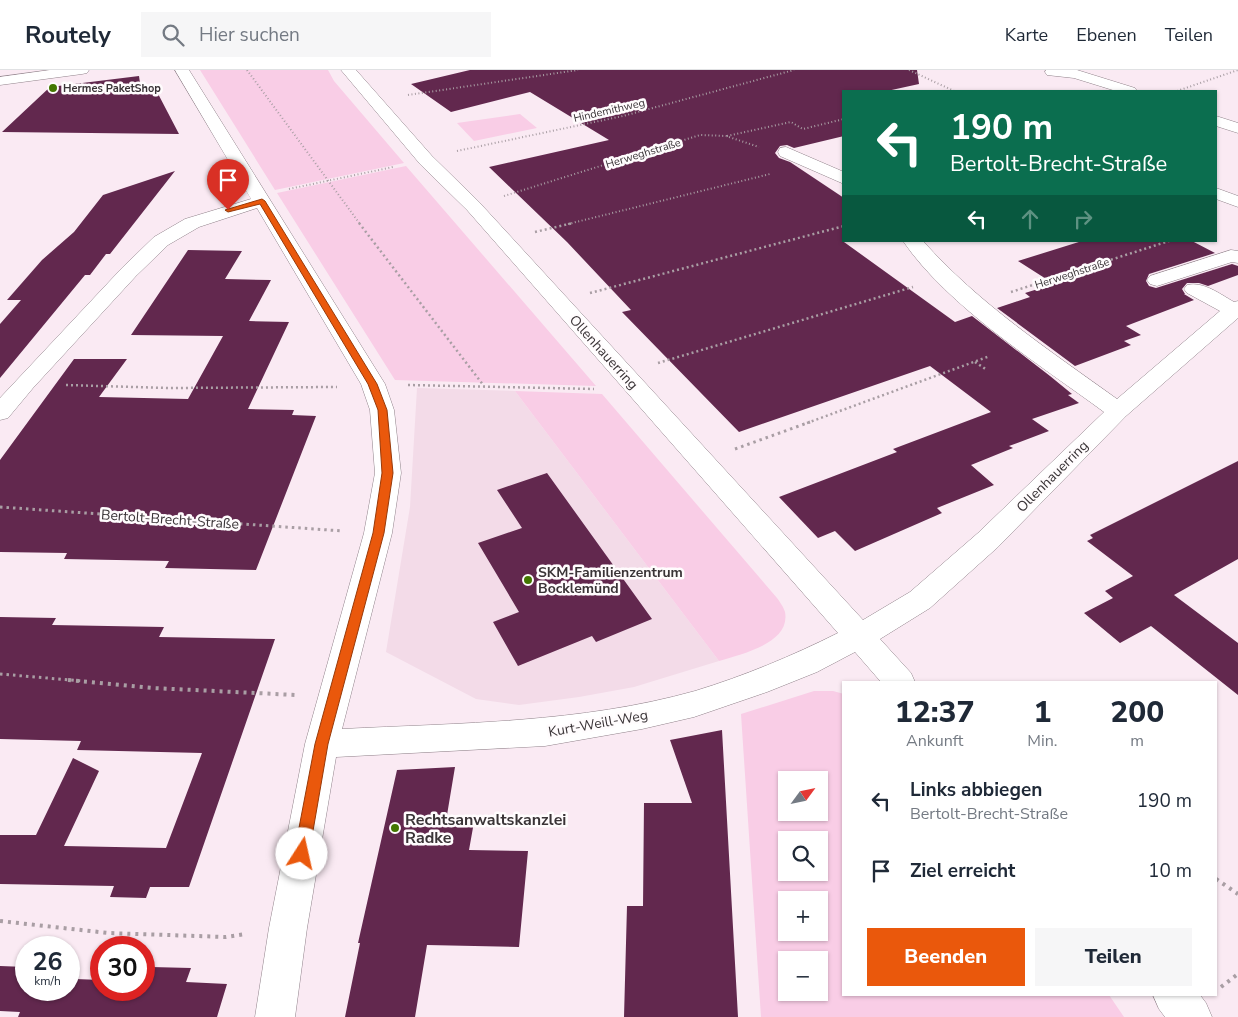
<!DOCTYPE html>
<html lang="de">
<meta charset="utf-8">
<style>
:root{--surface:#fff;--page:#f6f6f7;--text:#1f2937;--muted:#747a83;--line:#e0e1e3;--accent:#ea580c}
body{margin:0;font-family:"Nunito Sans",sans-serif;background:var(--page);color:var(--text);height:100vh;display:flex;flex-direction:column;font-size:19px;white-space:nowrap}
*{box-sizing:border-box;margin:0}
p{font-size:16px;color:var(--muted)}
.icon{flex:none;width:28px;height:28px;fill:none;stroke:currentColor;stroke-width:2;stroke-linecap:round;stroke-linejoin:round}
.map{position:relative;flex:1;overflow:hidden}
.panel{position:absolute;left:842px;top:611px;width:375px;height:315px;display:flex;flex-direction:column;background:var(--surface);border-radius:0px;box-shadow:0 1px 4px #0004}
.panel>*{flex:none}
.top-card{position:absolute;left:842px;top:20px;width:375px;height:152px;border-radius:0px;box-shadow:0 1px 4px #0004;background:#0b6e4f;color:#fff;overflow:hidden}
.needle{width:32px;rotate:57deg}
.buttons{position:absolute;left:778px;top:701px;display:grid;gap:10px}
.buttons a{display:grid;place-items:center;width:50px;height:50px;border-radius:0px;background:var(--surface);box-shadow:0 1px 4px #0004;font-size:25px}
.speed{position:absolute;left:15px;top:866px;display:flex;gap:10px;font-size:25px;font-weight:700;text-align:center}
.speed>*{display:grid;place-content:center;width:65px;height:65px;border-radius:50%;background:var(--surface);box-shadow:0 1px 4px #0004;line-height:1}
.speed small{font-size:12px;font-weight:400}
.speed .limit{border:8px solid #d22;background:#fff;color:#111}
.pin{position:absolute;display:grid;place-items:center;width:42px;height:42px;color:#fff;margin:-51px -21px;border-radius:50% 50% 50% 0;rotate:-45deg;box-shadow:0 0 5px #0007}
.pin .icon{rotate:45deg}
.me{position:absolute;width:55px;margin:-28px;rotate:10deg;stroke-linejoin:round;filter:drop-shadow(0 0 4px #0008)}
.turn{display:flex;align-items:center;gap:18px;height:105px;padding:0 25px;font-size:22px}
.turn .icon{width:65px;height:65px;stroke-width:2.5}
.turn b{display:block;font-size:35px;line-height:42px}
.lanes{display:flex;align-items:center;height:48px;padding:0 25px;background:#0003;justify-content:center;gap:25px;direction:ltr}
.lanes .off{opacity:.35}
.eta{display:flex;justify-content:space-evenly;align-items:center;height:85px;text-align:center}
.eta b{font-size:30px;font-weight:800;line-height:35px}
.action{display:flex;gap:10px;margin-top:auto;padding:10px 25px}
.action a{flex:1;height:58px;border-radius:0px;background:var(--accent);color:#fff;font-size:20px;font-weight:800;line-height:58px;text-align:center}
.action a+a{background:var(--page);color:var(--text)}
ul{padding:0;list-style:none}
li{display:flex;align-items:center;gap:15px;height:70px;padding:0 25px}
li div{flex:1}
li b{display:block;font-size:19px}
li em{font-style:normal}
header{display:flex;align-items:center;gap:30px;box-sizing:border-box;height:70px;padding:0 25px;background:var(--surface);border-bottom:1px solid var(--line)}
header strong{font-size:24px}
nav{display:flex;gap:28px;margin-inline-start:auto;font-size:18px}
.search{width:350px;height:45px;background:var(--page);display:flex;align-items:center;gap:12px;box-sizing:border-box;padding:0 18px;border-radius:0px;color:var(--muted);font-size:19px}
.map>svg:first-child{display:block}
</style>
<header>
<strong>Routely</strong>
<div class="search"><svg class="icon" aria-label="search" viewBox="0 0 24 24"><circle cx="10" cy="10" r="6"/><path d="M15 15l6 6"/></svg>Hier suchen</div>
<nav><a>Karte</a><a>Ebenen</a><a>Teilen</a></nav>
</header>
<div class="map">
<svg width="1238" height="947" viewBox="0 0 1238 947">
<rect width="100%" height="100%" fill="#faeaf3"/>
<path fill="#f3dbe8" d="M417,318L515,321L719,591L634,617L579,627L519,635L476,629L386,582L410,437Z"/>
<path fill="#f9cde6" fill-rule="evenodd" d="M200,0H328L334,11L404,93L275,120Z
M520,44L537,58L474,71L457,53Z
M406,96L596,316L395,310L277,123Z
M515,321L602,324L777,528C780,532 784,538 785,542C791,574 740,584 719,591Z
M814,621H833L844,624V925H1109L1124,947H761L741,644ZM786,710H819V742H786ZM786,770H819V802H786ZM786,830H819V862H786ZM786,890H819V922H786Z"/>
<path fill="#62284e" d="M470,0H917L919,14L887,21H844V66L794,78L787,75L780,76L775,83L779,88L790,92L844,128V172L955,252L972,246L1050,306L1072,324L1068,325L1079,333L1032,349L1049,361L1009,376L1013,378L971,395L994,415L937,438L942,443L855,481L835,461L818,468L779,427L897,382L893,379L991,342L930,296L739,362L622,242L631,240L567,172L489,97L609,70L530,22L451,42L411,14Z
M139,6L141,20L155,18L179,64L2,62L50,17Z
M175,101L110,184H106L90,205H85L0,308V254L21,230H7L42,190L74,162L103,125Z
M1082,171H1192L1215,183L1149,204L1146,211L1149,216L1156,218L1232,194L1238,196V205L1208,216L1199,213H1187L1182,219L1185,224H1184L1194,230L1126,256L1141,265L1124,271L1131,275L1075,296L997,238L1030,227L1025,223L1054,214L1018,191Z
M188,180L242,181L225,209L271,210L249,251L289,252L248,339L294,340L292,345L316,346L256,500L165,498L169,491L64,489L67,483L0,482V390L74,289H127L99,327L188,329L223,266L131,265Z
M1238,391V489L1174,525L1238,573V625L1151,556L1120,573L1084,543L1113,528L1105,521L1133,506L1087,471L1093,468L1090,465Z
M547,403L652,549L596,572L592,566L518,596L493,552L519,542L478,473L522,458L497,420Z
M0,547L56,548L52,555L164,557L159,567L275,569L189,817H150L146,828L110,827L114,816L0,814V765H36L73,688L99,701L64,776L166,778L202,683L77,680L81,671L0,669Z
M722,660L738,947H624L627,836H643L644,733H692L670,670Z
M455,697L446,751L474,752L469,780L528,781L519,877L427,875L415,947H345L360,873H358L397,700Z
M0,896L26,897V920H69V898H79L75,909L101,910V920H144V911H146L151,897L191,898L186,912L227,914L217,947H18L20,942L0,941Z"/>
<g fill="none" stroke-linecap="round" stroke-linejoin="round">
<defs>
<path id="minor" d="M50,0H89L87,3L82,4L0,15V7Z
M175,0H189L385,314L394,340L401,403L392,463L342,659C460,653 581,653 695,621C744,606 792,586 838,563L467,140L420,94L341,0H356L432,86L479,132L863,550L910,522L978,463L1104,342C1039,294 948,237 903,171H923C979,234 1049,280 1117,329L1220,241L1187,223L1184,219L1187,215C1203,211 1220,224 1234,232L1238,231V248L1126,346L998,477L930,538L880,569L911,603L915,612H881L855,582L817,602L767,622L694,647L642,659L545,676L336,687L307,858L295,947H255L269,858L305,674L364,463L375,403L370,340L361,314L257,138L199,157L168,175L136,206L33,318L8,348L0,350V328L122,198L154,167L185,149L251,129Z
M1046,0H1077L1135,18L1137,21H1116L1074,8L1047,5L1045,2Z
M1216,46L1238,53V63L1216,56Z
M786,77L844,102V114L780,86L778,82L780,78Z
M1216,118L1238,126V137L1216,129Z
M1231,180L1238,181V193L1232,192L1157,216L1150,214L1147,210L1150,206Z
M1153,925H1200L1206,933L1212,947H1165L1159,939Z"/>
</defs>
<use href="#minor" stroke="#90828a" stroke-width="1"/>
<path stroke="#a99ea4" stroke-width="2" stroke-dasharray="1 2.5" stroke-linecap="butt" d="M247,0L360,154
M909,0L954,21
M1177,21L1238,0
M408,25L578,0
M727,66L791,52L803,59L844,49
M457,81L623,46L794,0
M289,119L393,97
M504,126L700,65L726,66L759,77
M568,154L770,104"/>
<path stroke="#a99ea4" stroke-width="2.5" stroke-dasharray="2 3" stroke-linecap="butt" d="M359,153L484,316
M535,162L573,153
M1011,222L1169,171
M590,223L844,156
M975,292L987,300
M658,293L913,217
M66,315L168,318L337,317
M408,315L594,319
M807,353L990,286"/>
<path stroke="#a99ea4" stroke-width="3" stroke-dasharray="2.5 4" stroke-linecap="butt" d="M735,379L810,352
M0,437L343,461
M0,604L82,611"/>
<path stroke="#a99ea4" stroke-width="4" stroke-dasharray="3 5" stroke-linecap="butt" d="M68,610L153,618L296,625
M1216,809L1238,824
M0,851L108,863L226,867L246,864
M1221,917L1238,904"/>
<use href="#minor" fill="#fff" fill-rule="evenodd"/>
</g>
<path fill="#ea580c" stroke="#983908" d="M262,129L265,131L377,314L387,340L393,403L384,463L328,674L309,784L307,789L302,791L296,789L294,784L315,674L373,463L382,403L378,340L368,314L260,134L228,142L225,140Z"/>
<g fill="#437701" stroke="#fffcfd" stroke-width="2">
<circle cx="53" cy="18" r="5"/>
<circle cx="528" cy="510" r="5"/>
<circle cx="395" cy="758" r="5"/>
</g>
<g text-anchor="middle" stroke-width="5" stroke-linejoin="round" paint-order="stroke">
<g font-size="11" font-weight="bold" fill="#3a3437" stroke="#fffcfd" text-anchor="start">
<text x="63" y="22">Hermes PaketShop</text>
</g>
<g font-size="11" fill="#3a3437" stroke="#fffcfd">
<text transform="translate(609 40) rotate(-13)" y="4">Hindemithweg</text>
<text transform="translate(643 83) rotate(-17)" y="4">Herweghstraße</text>
<text transform="translate(1072 203) rotate(-18)" y="4">Herweghstraße</text>
</g>
<g font-size="14" fill="#3a3437" stroke="#fffcfd">
<text transform="translate(604 282) rotate(48)" y="5">Ollenhauerring</text>
<text transform="translate(1052 406) rotate(-45)" y="5">Ollenhauerring</text>
<text transform="translate(170 449) rotate(4)" y="5">Bertolt-Brecht-Straße</text>
<text transform="translate(598 653) rotate(-10)" y="5">Kurt-Weill-Weg</text>
</g>
<g font-size="14" font-weight="bold" fill="#3a3437" stroke="#fffcfd" text-anchor="start">
<text x="538" y="507">SKM-Familienzentrum<tspan x="538" dy="16">Bocklemünd</tspan></text>
</g>
<g font-size="16" font-weight="bold" fill="#3a3437" stroke="#fffcfd" text-anchor="start">
<text x="405" y="755">Rechtsanwaltskanzlei<tspan x="405" dy="18">Radke</tspan></text>
</g>
</g>
</svg>
<div class="buttons">
<a><svg class="needle" viewBox="-14 -14 28 28"><path d="M0-13l5 13h-10z" fill="#e53935"/><path d="M0 13l5-13h-10z" fill="#747a83"/></svg></a>
<a><svg class="icon" aria-label="search" viewBox="0 0 24 24"><circle cx="10" cy="10" r="6"/><path d="M15 15l6 6"/></svg></a>
<a>+</a>
<a>−</a>
</div>
<div class="speed"><div>26<small>km/h</small></div><div class="limit">30</div></div>
<div class="pin" style="left:228px;top:140px;background:#d93025"><svg class="icon" aria-label="arrive" viewBox="0 0 24 24"><path d="M6 21V4h12l-3 4 3 4H6"/></svg></div>
<svg class="me" style="left:302px;top:784px" viewBox="-20 -20 40 40"><circle r="19" fill="#fff"/><path d="M0-13L10 11 0 6-10 11z" fill="#ea580c"/></svg>
<div class="top-card">
<div class="turn"><svg class="icon" aria-label="left" viewBox="0 0 24 24"><path d="M17 20v-9H6M10 6l-5 5 5 5"/></svg><div><b>190 m</b>Bertolt-Brecht-Straße</div></div>
<div class="lanes"><svg class="icon" aria-label="left" viewBox="0 0 24 24"><path d="M17 20v-9H6M10 6l-5 5 5 5"/></svg><svg class="icon off" aria-label="ahead" viewBox="0 0 24 24"><path d="M12 20V5M6 11l6-6 6 6"/></svg><svg class="icon off" aria-label="right" viewBox="0 0 24 24"><path d="M7 20v-9h11M14 6l5 5-5 5"/></svg></div>
</div>
<section class="panel">
<div class="eta">
<div><b>12:37</b><p>Ankunft</p></div>
<div><b>1</b><p>Min.</p></div>
<div><b>200</b><p>m</p></div>
</div>
<ul>
<li><svg class="icon" aria-label="left" viewBox="0 0 24 24"><path d="M17 20v-9H6M10 6l-5 5 5 5"/></svg><div><b>Links abbiegen</b><p>Bertolt-Brecht-Straße</p></div><em>190 m</em></li>
<li><svg class="icon" aria-label="arrive" viewBox="0 0 24 24"><path d="M6 21V4h12l-3 4 3 4H6"/></svg><div><b>Ziel erreicht</b></div><em>10 m</em></li>
</ul>
<div class="action"><a>Beenden</a><a>Teilen</a></div>
</section>
</div>
